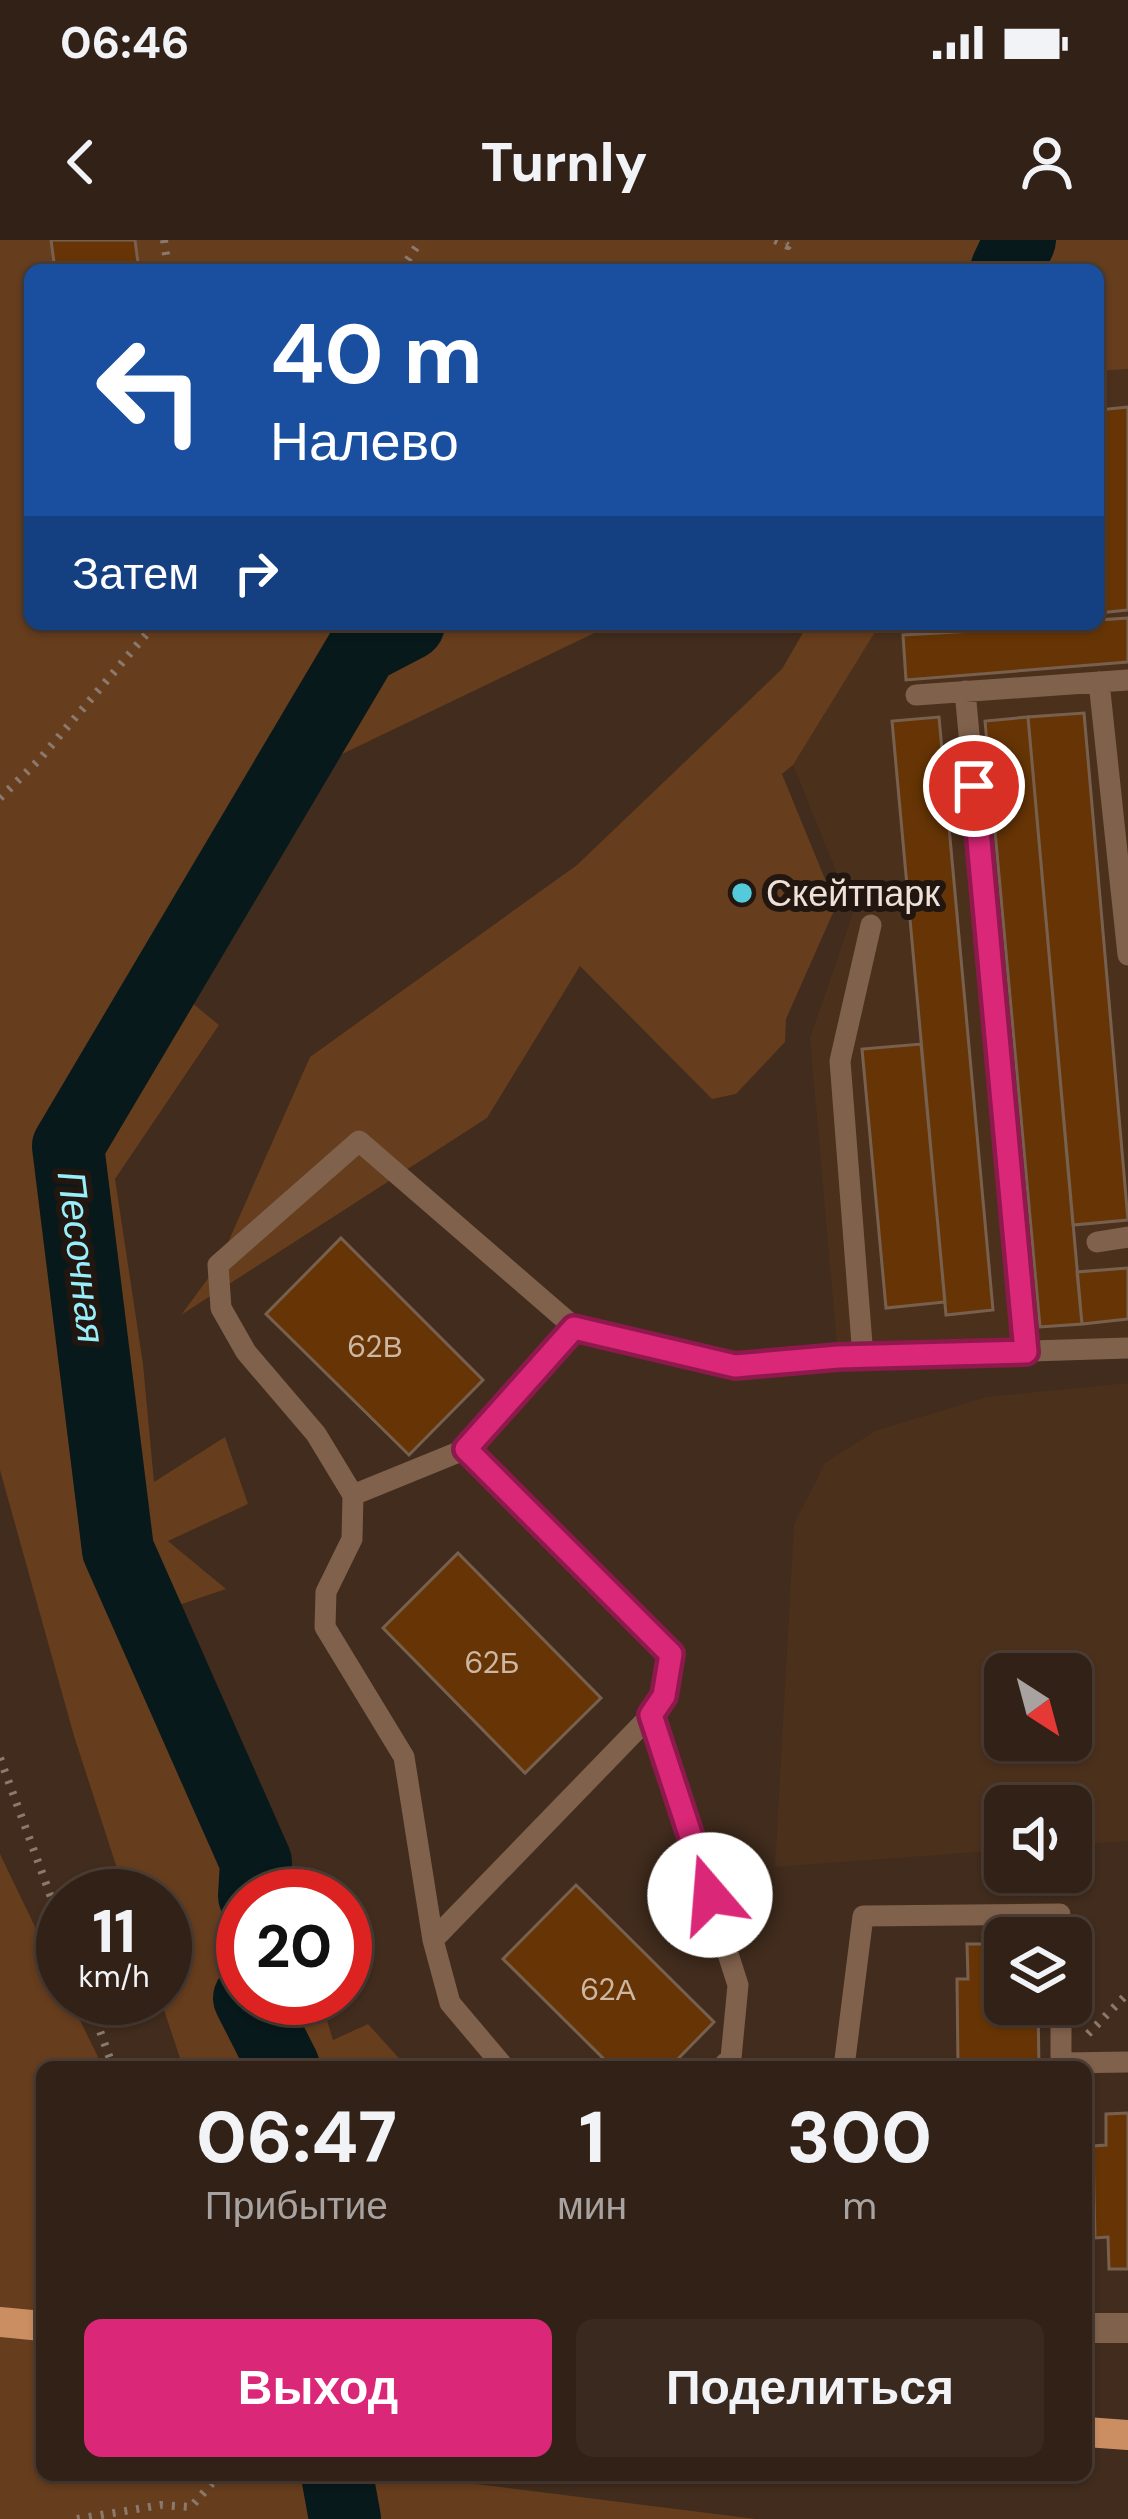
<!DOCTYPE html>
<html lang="ru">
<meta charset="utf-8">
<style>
:root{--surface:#312116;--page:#39291f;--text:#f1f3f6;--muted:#a8a3a1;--line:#4c3e35;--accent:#db2777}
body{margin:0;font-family:"DM Sans",sans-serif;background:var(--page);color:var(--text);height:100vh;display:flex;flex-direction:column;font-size:45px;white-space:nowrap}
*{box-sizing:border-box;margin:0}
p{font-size:39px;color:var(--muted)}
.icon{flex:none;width:66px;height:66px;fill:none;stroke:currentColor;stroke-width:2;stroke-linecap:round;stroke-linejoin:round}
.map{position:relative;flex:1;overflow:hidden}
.panel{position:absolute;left:36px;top:1821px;width:1056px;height:420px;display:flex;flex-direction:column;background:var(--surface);border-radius:18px;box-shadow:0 3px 9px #0004,0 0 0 3px var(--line)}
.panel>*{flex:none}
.banner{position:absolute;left:24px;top:24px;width:1080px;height:366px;border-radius:18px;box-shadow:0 3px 9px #0004,0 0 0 3px var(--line);background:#1a4fa0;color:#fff;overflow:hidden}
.needle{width:78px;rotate:144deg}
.buttons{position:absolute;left:984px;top:1413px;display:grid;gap:24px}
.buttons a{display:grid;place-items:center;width:108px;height:108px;border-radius:18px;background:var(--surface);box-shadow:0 3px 9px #0004,0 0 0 3px var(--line);font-size:60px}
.speed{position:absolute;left:36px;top:1629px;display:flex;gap:24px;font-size:60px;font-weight:700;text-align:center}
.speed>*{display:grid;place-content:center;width:156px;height:156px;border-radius:50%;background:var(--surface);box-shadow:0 3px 9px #0004,0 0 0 3px var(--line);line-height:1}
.speed small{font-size:30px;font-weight:400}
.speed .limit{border:18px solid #d22;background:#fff;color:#111}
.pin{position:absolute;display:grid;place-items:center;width:102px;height:102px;color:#fff;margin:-51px;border:6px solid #fff;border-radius:50%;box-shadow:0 3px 12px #0007}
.me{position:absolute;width:132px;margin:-66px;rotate:342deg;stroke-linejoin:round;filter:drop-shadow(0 0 9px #0008)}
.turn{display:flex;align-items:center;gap:42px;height:252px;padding:0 48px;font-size:54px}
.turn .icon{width:156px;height:156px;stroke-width:2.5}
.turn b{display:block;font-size:84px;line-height:102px}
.then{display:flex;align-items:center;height:114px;padding:0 48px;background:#0003;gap:24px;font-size:45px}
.eta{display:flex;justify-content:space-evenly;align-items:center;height:204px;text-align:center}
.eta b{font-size:72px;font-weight:800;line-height:84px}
.primary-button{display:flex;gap:24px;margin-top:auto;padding:24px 48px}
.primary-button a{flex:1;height:138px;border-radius:18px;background:var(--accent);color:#fff;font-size:48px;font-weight:800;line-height:138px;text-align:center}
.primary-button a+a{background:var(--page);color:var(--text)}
.status{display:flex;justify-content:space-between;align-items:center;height:84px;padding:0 60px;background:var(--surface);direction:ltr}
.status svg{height:33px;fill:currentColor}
header{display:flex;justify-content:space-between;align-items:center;height:156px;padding:0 48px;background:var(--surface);font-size:54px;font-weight:800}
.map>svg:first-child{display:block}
</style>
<div class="status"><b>06:46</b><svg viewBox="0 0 49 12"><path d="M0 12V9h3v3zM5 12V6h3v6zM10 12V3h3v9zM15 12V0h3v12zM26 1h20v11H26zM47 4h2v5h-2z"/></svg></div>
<header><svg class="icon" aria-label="back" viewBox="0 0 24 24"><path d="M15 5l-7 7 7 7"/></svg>Turnly<svg class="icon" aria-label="person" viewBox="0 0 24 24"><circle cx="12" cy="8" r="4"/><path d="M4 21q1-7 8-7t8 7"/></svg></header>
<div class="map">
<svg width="1128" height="2279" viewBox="0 0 1128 2279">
<rect width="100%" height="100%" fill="#412c1d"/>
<path fill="#4b301c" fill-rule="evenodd" d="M1128,129V1108L838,1117L810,798L853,673L793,525L880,384H1098V131Z
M1128,1143V1601L1071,1605V1566H1005V1610L775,1627L794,1284L825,1223L875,1191L986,1157ZM1005,1434H1071V1500H1005Z"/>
<path fill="#663d1d" d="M0,0H1128V129L1098,131V30H30V384H613L340,515L146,725L219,785L115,939L143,1124L154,1242L225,1197L248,1264L168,1301L226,1349L129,1382L219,1591L280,1632L288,1656H243V1758H320L333,1800L368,1784L407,1827H183L160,1758H165V1656H126L74,1496L0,1230Z
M808,384H880L793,525L782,534L836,666L786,779L785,802L736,854L712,859L580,726L487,878L181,1075L218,1025L310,817L577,625L782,429Z
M0,1614L63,1745V1758H69L103,1827H42V2235H405L756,2279H0Z"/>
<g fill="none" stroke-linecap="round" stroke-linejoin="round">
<path stroke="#08191b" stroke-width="72" d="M1006,30L1020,0
M254,1656L256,1622L118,1310L68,906L363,408L409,384
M249,1758L284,1827
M337,2235L345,2279"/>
</g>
<path fill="#673505" stroke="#78604f" stroke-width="3" d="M51,0H135L139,30H55Z
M1128,167V370L1098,373V170Z
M1128,378V422L906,440L903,395L1098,384V380Z
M1084,473L1128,980L1073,985L1028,477Z
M939,477L993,1070L946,1075L892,481Z
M1028,477L1082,1084L1040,1087L985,481Z
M921,804L945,1062L886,1068L862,809Z
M341,998L483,1140L409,1215L266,1074Z
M1128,1028V1079L1082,1084L1077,1032Z
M458,1313L601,1458L525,1533L383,1388Z
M576,1645L714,1782L670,1827H612L503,1719Z
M967,1704H1005V1764H1038L1039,1827H958L957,1739H968Z
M1128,1873V2029H1109L1108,1997L1095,1998L1093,1906L1106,1905V1874Z"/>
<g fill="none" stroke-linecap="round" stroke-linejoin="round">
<path stroke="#8b796d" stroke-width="8" stroke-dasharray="3 9" stroke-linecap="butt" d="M164,0L168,30
M775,0L788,6L792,0
M401,30L421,0
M0,558L39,520L155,384
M0,1518L63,1690
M88,1758L113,1827
M1088,1794L1128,1753
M77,2279L161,2265L191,2267L213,2242L214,2235"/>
<path stroke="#7f614c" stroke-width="21" d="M1099,442L1128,715
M965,451L1026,1112
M916,455L1128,440
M1097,1002L1128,997
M574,1087L735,1126L838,1117L1128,1108
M863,1117L840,821L871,685
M353,1255L466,1209L574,1087L359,901L218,1025L221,1068L246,1112L316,1194L353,1255L352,1299L326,1352L325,1387L404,1517L433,1700L450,1763L504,1827
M651,1475L738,1745L731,1818L722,1827
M433,1700L651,1475L664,1456L671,1415L466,1209
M1061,1764V1823L1128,1822
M844,1827L863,1676L1060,1674V1698"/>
<path stroke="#7f614c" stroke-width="30" d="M1086,2088H1128"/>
<path stroke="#cb8e62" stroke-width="30" d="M0,2082L42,2086
M1086,2192L1128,2195"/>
</g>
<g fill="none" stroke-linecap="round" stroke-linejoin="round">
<defs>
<path id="route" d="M710,1655L651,1475L664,1456L671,1414L466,1209L574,1088L735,1126L838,1117L1026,1112L974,546"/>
</defs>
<use href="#route" stroke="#8e194d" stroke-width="30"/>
<use href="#route" stroke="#db2777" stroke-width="21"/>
</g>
<circle fill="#53cbda" stroke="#211710" stroke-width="4.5" cx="742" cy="653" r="12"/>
<g text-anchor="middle" stroke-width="12" stroke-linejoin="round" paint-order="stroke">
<g font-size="30" fill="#cdb6a2">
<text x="375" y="1117">62В</text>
<text x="492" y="1433">62Б</text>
<text x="608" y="1760">62А</text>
</g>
<g font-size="36" fill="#efe1d7" stroke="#211710" text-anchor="start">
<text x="766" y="666">Скейтпарк</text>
</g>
<g font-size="39" font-style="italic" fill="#98effb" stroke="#211710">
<text transform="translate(82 1017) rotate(83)" y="14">Песочная</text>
</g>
</g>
</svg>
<div class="buttons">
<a><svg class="needle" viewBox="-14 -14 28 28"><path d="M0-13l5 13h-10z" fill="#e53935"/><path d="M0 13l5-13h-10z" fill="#a8a3a1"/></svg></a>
<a><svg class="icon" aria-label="sound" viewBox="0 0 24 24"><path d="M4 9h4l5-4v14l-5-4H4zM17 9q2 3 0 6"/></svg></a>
<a><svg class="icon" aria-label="layers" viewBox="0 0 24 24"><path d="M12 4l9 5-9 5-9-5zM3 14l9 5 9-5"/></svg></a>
</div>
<div class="speed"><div>11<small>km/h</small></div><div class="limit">20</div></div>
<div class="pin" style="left:974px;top:546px;background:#d93025"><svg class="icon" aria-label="arrive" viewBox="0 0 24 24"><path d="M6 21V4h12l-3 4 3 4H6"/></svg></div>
<svg class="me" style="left:710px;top:1655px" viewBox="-20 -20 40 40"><circle r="19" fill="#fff"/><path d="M0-13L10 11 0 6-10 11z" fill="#db2777"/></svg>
<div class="banner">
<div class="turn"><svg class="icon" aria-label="left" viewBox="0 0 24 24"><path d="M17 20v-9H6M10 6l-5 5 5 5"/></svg><div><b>40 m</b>Налево</div></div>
<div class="then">Затем<svg class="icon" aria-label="right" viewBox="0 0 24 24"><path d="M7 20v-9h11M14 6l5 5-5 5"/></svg></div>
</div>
<section class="panel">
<div class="eta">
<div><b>06:47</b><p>Прибытие</p></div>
<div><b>1</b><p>мин</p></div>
<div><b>300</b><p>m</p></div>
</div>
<div class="primary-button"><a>Выход</a><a>Поделиться</a></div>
</section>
</div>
